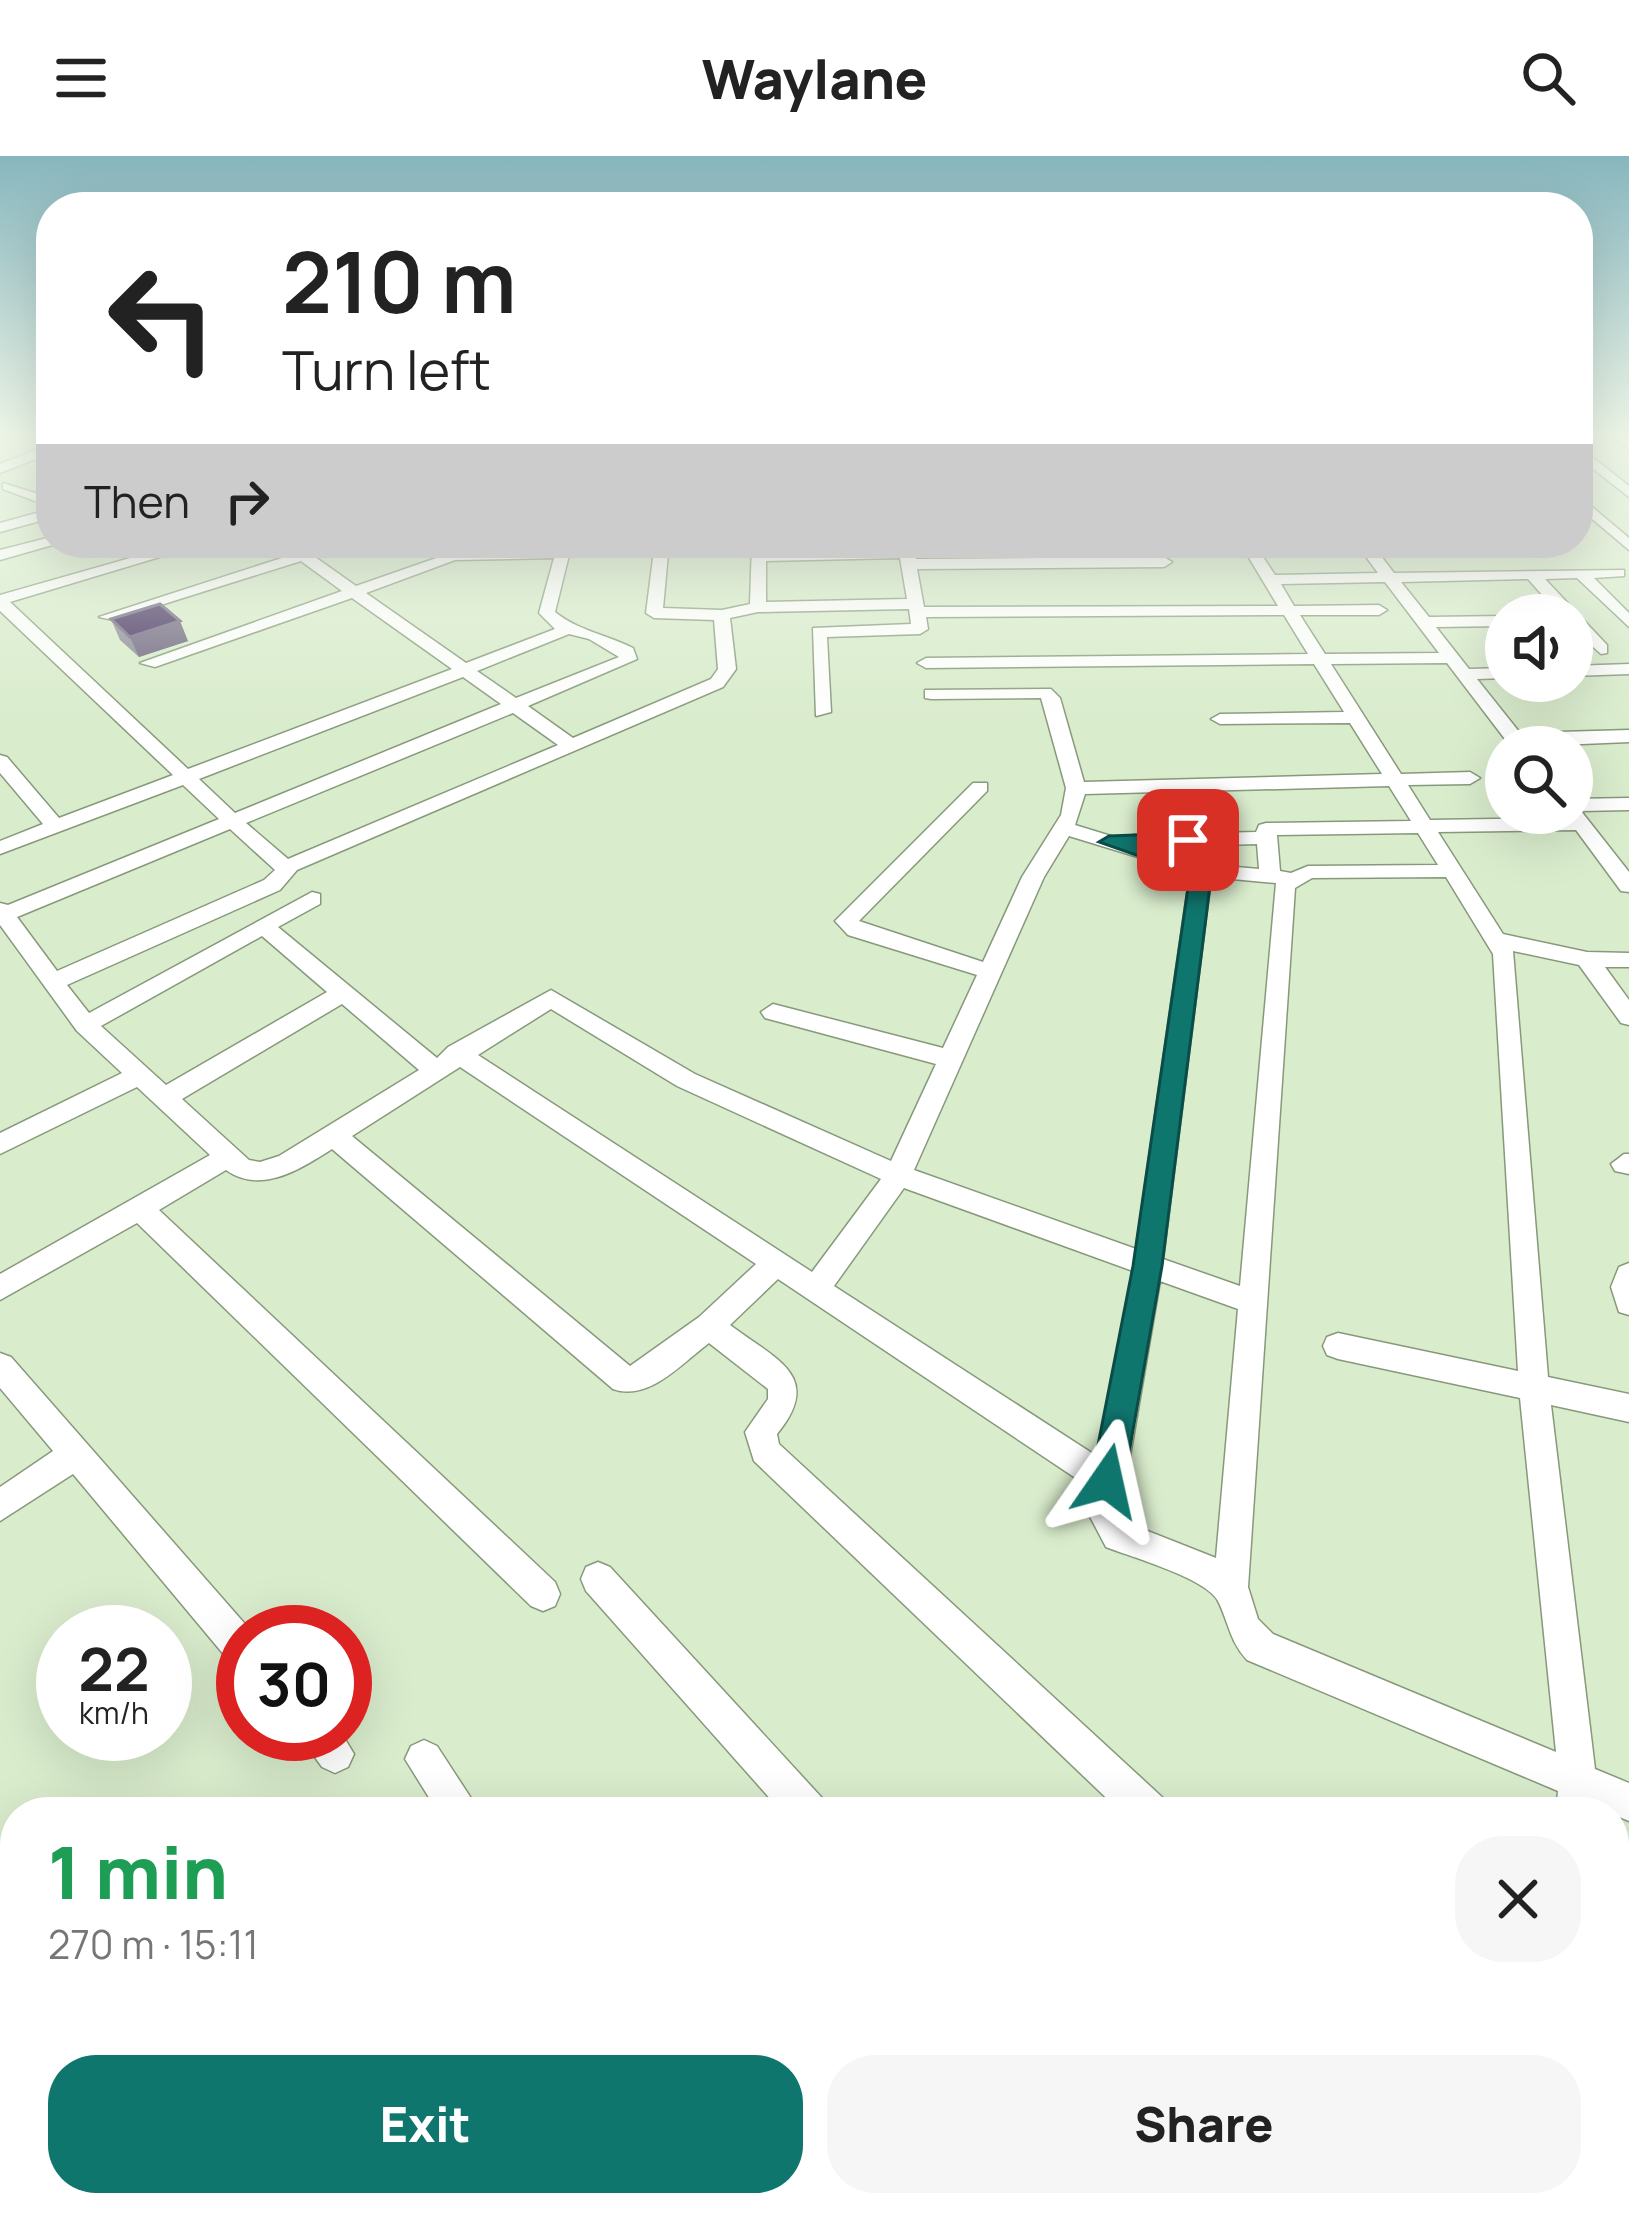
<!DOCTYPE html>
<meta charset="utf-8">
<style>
:root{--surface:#fff;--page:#f6f6f6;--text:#222;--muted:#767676;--accent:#0f766e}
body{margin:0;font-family:Manrope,sans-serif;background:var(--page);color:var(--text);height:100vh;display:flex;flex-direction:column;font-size:45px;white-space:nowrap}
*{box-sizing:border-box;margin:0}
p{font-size:39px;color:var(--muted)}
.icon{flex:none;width:66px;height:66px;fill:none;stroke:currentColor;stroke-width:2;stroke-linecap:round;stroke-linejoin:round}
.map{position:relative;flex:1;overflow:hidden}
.panel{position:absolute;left:0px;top:1641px;width:1629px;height:420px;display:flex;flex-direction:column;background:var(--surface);border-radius:48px 48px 0 0;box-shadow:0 12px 48px #0002}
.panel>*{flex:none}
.banner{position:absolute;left:36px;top:36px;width:1557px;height:366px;border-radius:48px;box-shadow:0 12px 48px #0002;background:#fff;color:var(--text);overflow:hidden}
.tools{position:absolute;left:1485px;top:438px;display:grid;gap:24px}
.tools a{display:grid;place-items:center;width:108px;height:108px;border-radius:50%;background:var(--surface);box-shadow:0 12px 48px #0002;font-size:60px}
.speed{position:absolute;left:36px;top:1449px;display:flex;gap:24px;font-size:60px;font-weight:700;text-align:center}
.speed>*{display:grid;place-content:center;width:156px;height:156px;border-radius:50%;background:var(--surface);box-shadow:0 12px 48px #0002;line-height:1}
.speed small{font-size:30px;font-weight:400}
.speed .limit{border:18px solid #d22;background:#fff;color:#111}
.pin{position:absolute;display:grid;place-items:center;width:102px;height:102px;color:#fff;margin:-51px;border-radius:24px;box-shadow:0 6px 18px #0006}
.me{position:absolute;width:132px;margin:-66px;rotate:11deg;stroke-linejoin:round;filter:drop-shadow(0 0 9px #0008)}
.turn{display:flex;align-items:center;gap:42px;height:252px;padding:0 48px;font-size:54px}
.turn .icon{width:156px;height:156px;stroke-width:2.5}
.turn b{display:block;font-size:84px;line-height:102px}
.then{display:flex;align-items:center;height:114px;padding:0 48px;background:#0003;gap:24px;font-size:45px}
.round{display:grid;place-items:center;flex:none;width:126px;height:126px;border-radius:48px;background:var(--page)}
.summary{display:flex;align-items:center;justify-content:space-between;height:204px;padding:0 48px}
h1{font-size:72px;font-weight:800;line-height:90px;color:#1e9e55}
.cta{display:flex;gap:24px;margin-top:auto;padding:24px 48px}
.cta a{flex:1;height:138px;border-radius:48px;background:var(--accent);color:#fff;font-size:48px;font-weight:800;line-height:138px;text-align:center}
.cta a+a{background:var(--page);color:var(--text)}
header{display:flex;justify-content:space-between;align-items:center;height:156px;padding:0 48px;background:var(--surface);font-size:54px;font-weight:800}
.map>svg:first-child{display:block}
</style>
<header><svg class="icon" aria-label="menu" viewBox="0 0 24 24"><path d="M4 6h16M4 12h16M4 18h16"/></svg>Waylane<svg class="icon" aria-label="search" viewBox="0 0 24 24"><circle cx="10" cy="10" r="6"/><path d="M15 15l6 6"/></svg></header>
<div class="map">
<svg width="1629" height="2061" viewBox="0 0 1629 2061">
<rect width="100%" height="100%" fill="#d9eccc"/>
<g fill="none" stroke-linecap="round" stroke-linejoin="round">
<defs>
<path id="minor" d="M1614,282H1629V293Z
M51,288V297L0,317V308Z
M1578,290L1629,330V341L1578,301Z
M3,327L51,342V351L3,333Z
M1578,339L1629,382V394L1578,351Z
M51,353V362L0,376V367Z
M51,381V387L56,388L0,404V394Z
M183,387H206L10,446L188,613L452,513L352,442L155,511L140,507L342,435L301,405L113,464L99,461L291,399L278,387H295L305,394L329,387H351L315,401L356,430L442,400L424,387H462L459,395L556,393L558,387H572L555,456C577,474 607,479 633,492L637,503L528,550L573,582L711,523L718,513L714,464L654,462L646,457L655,387H669L663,452L722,454L750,448L752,387H766V396L899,393L898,387H912L916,403L1164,401L1172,406L1164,411L917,413L924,451L1278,450L1240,387H1254L1275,419L1378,417L1356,387H1371L1394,417L1624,414V420L1594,422L1629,457V471L1577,422L1545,423L1607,489V497L1601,498L1572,472V459H1560L1528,423L1401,426L1429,461L1506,460V470L1436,471L1469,513L1506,512V522L1477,523L1520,577L1629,574V586L1511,591L1447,507L1331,508L1401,618L1470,616L1480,622L1470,628L1408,629L1430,664L1566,662L1563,657H1572V643L1629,642V654L1581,655L1629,716V736L1621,735L1576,674L1438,676L1503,778L1587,796L1629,797V811H1605L1629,844V869L1621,867L1579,809L1513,795L1548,1221L1629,1238V1266L1551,1249L1595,1613L1629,1627V1665L1595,1651L1594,1656H1556L1558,1635L1247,1504C1229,1484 1229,1467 1218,1445C1206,1422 1131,1401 1106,1391L1087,1355L1092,1333L778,1123L730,1169C775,1203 825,1220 777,1278L779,1288L1163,1642L1168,1656H1121L754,1305L745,1276L768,1243V1233L709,1187C682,1207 649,1246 613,1233L332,993C300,1013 262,1039 226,1014L159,1054L555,1426L560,1438L555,1450L543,1455L531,1450L137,1067L0,1144V1118L210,999L137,931L0,998V977L122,917L77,875L0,769V747L8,749L219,663L183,629L0,698V685L43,668L0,617V599L7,601L59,662L173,619L0,455V439ZM554,402L539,457L555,473L466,507L366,437L455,404ZM900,402L907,443L766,446V405ZM1385,426L1439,497L1325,498L1300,459H1379L1387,454L1379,449L1294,450L1281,428ZM909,453L911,468L813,472L816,560L831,556L827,481L920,478L928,473L926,461L1284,459L1308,498L926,502L917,507L926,512L1314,508L1344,556L1220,558L1211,563L1220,568L1350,567L1382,618L1084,626L1060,542L1051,533L925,534V542L931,543L1041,542L1066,632L1061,659L1022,721L983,806L859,765L987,635V627H973L835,765L848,779L977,819L943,892L773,848L761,856L765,862L936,908L891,1005L695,918L551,834L448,891L437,902L278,771L320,748V738L312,736L89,857L67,829L280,734L297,714L723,531L736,513L730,462L758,456ZM569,478L589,483L619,501L516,542L477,515ZM463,521L501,548L235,657L199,623ZM513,557L558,589L288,703L246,667ZM1389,630L1411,665L1266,667L1259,669L1256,676L1133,679L1124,684L1075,669L1085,638ZM230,673L275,714L264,724L57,815L17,761ZM1418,677L1438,709L1308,710L1291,717L1280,715L1277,679ZM1069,680L1190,717L1136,1093L914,1014L1044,721ZM1257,688L1259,713L1203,708L1148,691ZM1211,721L1276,727L1240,1130L1163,1103ZM1446,721L1493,798L1518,1215L1338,1177L1327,1181L1323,1190L1327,1199L1338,1203L1520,1242L1556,1596L1273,1478L1258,1463L1248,1431L1295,732L1312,722ZM262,780L327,836L166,929L101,870ZM342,848L419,914L279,1000L260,1006L249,1004L182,943ZM551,853L677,930L881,1023L812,1116L478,899ZM460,911L756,1108L699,1161L630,1210L352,980ZM904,1032L1133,1115L1098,1301L834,1130ZM1160,1125L1238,1153L1216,1402L1130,1368L1121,1353Z
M1629,508V518L1572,520V510Z
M1624,998H1629V1018L1615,1015L1611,1008Z
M1629,1107V1159L1619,1156L1611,1131L1619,1111Z
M0,1197L11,1201L252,1476H243V1511L230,1506L73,1318L0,1365V1331L53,1295L0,1232Z
M598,1406L610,1411L822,1642L827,1656H782L586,1435L581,1423L586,1411Z
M298,1578H342L354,1598L348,1611L335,1617L322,1611Z
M424,1584L437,1590L480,1656H438L405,1603L411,1590Z
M0,1695L15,1703V1804L0,1797Z
M1614,1867L1629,1874V1922L1614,1915Z
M271,2046H319L325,2061H277Z
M709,2046H759L765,2061H715Z
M828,2046H879L873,2061H822Z
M1136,2046H1190L1196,2061H1142Z
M1539,2046H1595L1601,2061H1545Z"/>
</defs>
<use href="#minor" stroke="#87997b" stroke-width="3"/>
<use href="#minor" fill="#fff" fill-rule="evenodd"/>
</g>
<path fill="#8c8b95" d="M111,463L188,485L139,501L120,484Z"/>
<path fill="#6e647f" d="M180,465L188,485L139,501L130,481Z"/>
<path fill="#402a5e" stroke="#6e647f" stroke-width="3" d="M160,448L180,465L130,481L111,463Z"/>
<linearGradient id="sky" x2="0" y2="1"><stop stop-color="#87b6be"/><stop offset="0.49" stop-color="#eef6e8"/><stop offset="1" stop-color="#eef6e8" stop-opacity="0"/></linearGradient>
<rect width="1629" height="571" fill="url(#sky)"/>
<path fill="#0f766e" stroke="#0a4d48" stroke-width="3" d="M1188,677L1198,684L1195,688L1148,691L1212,714L1162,1110L1124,1325L1119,1336L1107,1340L1096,1336L1091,1325L1133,1110L1190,718L1099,686L1109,680Z"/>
</svg>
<div class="tools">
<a><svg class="icon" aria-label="sound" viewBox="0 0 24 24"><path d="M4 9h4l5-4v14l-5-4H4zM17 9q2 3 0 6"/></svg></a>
<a><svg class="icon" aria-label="search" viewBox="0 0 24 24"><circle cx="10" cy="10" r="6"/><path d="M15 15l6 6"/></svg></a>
</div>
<div class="speed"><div>22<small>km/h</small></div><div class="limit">30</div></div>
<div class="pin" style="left:1188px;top:684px;background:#d93025"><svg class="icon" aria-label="arrive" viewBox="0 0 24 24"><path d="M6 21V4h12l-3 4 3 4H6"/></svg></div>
<svg class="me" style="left:1107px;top:1325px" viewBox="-20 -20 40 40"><path d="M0-17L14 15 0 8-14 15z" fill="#0f766e" stroke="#fff" stroke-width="4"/></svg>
<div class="banner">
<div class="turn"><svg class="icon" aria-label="left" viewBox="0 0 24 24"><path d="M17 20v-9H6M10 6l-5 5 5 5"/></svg><div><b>210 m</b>Turn left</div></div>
<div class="then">Then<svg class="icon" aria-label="right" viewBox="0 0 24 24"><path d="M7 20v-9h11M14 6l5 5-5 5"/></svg></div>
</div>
<section class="panel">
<div class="summary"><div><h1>1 min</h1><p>270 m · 15:11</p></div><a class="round"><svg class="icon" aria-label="close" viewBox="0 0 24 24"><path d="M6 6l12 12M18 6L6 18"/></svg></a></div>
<div class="cta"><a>Exit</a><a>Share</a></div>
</section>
</div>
